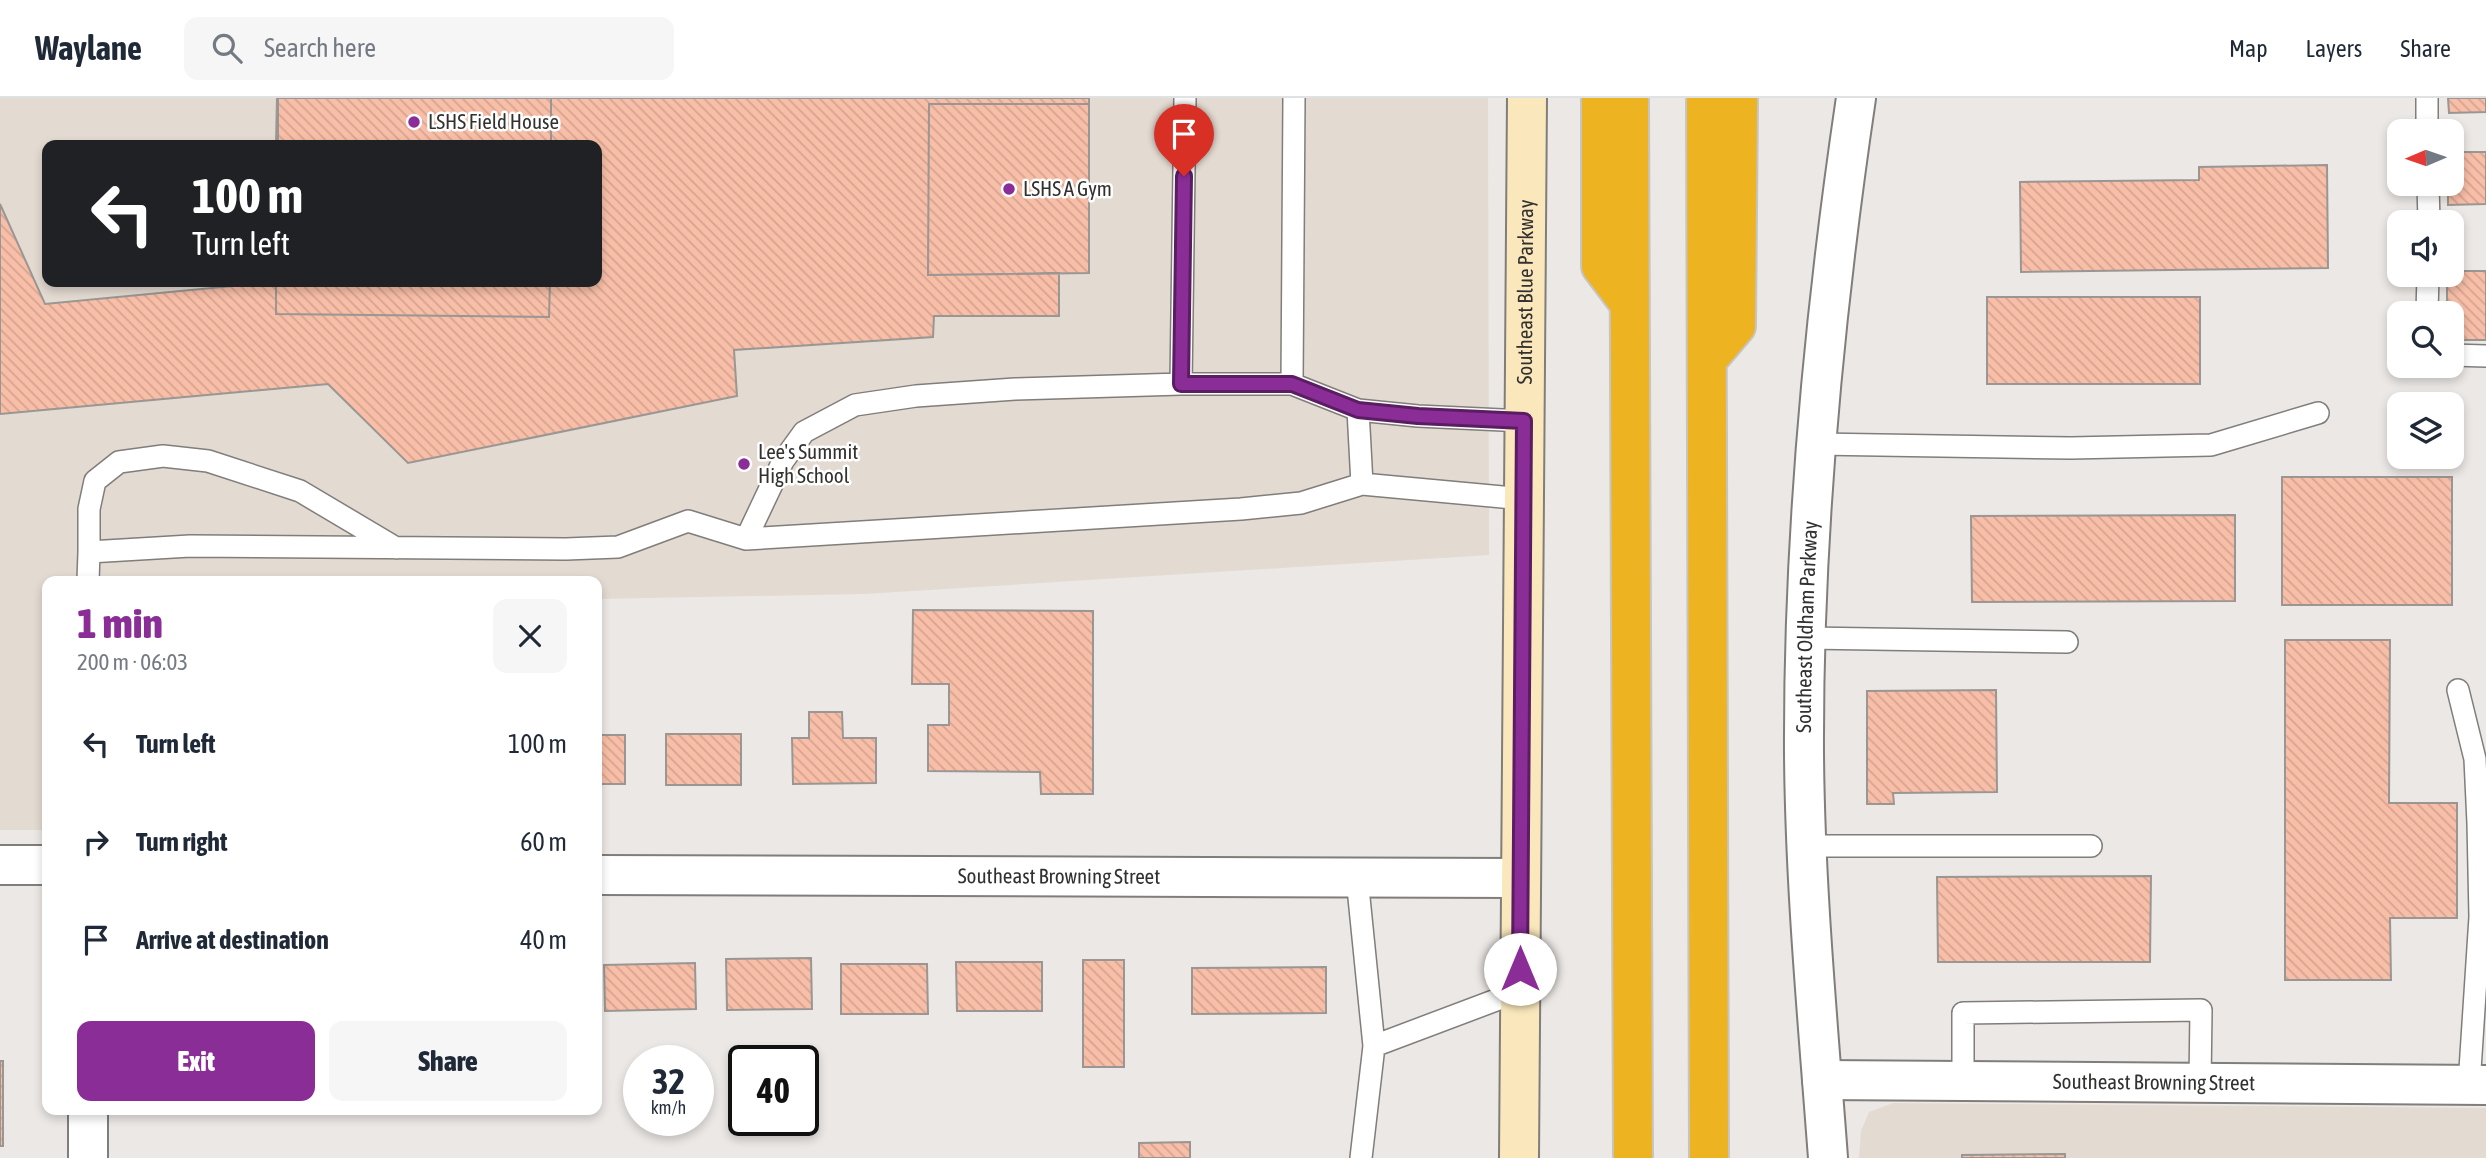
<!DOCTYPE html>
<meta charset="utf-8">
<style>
:root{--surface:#fff;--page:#f6f6f7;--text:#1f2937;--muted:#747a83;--line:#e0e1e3;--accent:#8a2d97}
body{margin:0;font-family:"Asap Condensed",sans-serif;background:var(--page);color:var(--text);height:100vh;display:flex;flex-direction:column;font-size:26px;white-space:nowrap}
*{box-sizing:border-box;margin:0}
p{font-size:23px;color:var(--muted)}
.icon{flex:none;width:38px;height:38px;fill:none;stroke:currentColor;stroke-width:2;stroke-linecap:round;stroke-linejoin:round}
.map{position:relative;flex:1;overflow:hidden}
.drawer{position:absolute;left:42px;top:478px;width:560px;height:539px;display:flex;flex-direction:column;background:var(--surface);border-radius:14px;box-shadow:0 4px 10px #0003}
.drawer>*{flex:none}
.top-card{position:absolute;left:42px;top:42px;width:560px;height:147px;border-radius:14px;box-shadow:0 4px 10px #0003;background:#202124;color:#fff;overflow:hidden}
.needle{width:46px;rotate:268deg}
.tools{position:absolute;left:2387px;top:21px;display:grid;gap:14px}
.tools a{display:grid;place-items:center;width:77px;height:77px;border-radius:14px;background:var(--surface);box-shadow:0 4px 10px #0003;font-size:35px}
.speed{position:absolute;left:623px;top:947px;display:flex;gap:14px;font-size:35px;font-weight:700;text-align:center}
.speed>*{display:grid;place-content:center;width:91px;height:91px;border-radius:50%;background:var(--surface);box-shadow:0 4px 10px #0003;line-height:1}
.speed small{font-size:18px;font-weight:400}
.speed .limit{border:4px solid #111;border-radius:10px;background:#fff;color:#111}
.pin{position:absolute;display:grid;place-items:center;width:60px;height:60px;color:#fff;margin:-72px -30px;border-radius:50% 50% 50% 0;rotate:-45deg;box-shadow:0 0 7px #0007}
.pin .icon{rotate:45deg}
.me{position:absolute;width:77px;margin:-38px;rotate:0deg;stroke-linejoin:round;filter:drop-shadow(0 0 5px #0008)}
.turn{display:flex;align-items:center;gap:24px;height:147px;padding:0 35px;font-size:32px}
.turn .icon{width:91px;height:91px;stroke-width:2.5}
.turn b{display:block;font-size:49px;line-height:60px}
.round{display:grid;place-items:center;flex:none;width:74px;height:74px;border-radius:14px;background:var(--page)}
.headline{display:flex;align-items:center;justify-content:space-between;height:119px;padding:0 35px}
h1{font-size:42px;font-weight:800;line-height:52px;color:var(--accent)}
.button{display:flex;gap:14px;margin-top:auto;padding:14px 35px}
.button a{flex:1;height:80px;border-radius:14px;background:var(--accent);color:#fff;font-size:28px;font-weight:800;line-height:80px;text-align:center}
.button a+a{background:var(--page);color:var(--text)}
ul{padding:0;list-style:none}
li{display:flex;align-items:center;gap:21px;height:98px;padding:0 35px}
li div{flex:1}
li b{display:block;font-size:26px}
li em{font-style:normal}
header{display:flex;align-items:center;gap:42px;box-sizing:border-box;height:98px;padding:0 35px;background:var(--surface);border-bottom:2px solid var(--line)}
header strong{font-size:33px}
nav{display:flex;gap:38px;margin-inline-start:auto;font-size:24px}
.search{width:490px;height:63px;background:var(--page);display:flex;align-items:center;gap:18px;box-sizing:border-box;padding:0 24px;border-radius:14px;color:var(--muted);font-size:26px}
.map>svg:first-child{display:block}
</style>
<header>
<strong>Waylane</strong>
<div class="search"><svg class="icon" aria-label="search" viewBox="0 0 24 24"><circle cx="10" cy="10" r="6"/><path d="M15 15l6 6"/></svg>Search here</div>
<nav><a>Map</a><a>Layers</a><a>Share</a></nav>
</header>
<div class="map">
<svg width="2486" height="1060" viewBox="0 0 2486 1060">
<defs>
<pattern id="building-back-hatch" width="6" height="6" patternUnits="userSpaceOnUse" patternTransform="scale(1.75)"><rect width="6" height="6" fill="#f8bea7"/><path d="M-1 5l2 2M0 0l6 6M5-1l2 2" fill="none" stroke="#d5a490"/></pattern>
</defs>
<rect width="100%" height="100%" fill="#ece8e5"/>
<path fill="#e3dad1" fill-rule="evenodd" d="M0,0H1488L1489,457L864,496L597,501V483H47V732H0ZM47,47H597V184H47Z
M1893,1005L2486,1010V1060H1859L1861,1033L1869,1014Z"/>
<path fill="url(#building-back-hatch)" stroke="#9a9694" stroke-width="2" d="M277,0H1089V6H929L928,177L1059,175V218H934L933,239L734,252L737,298L408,365L328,286L0,316V106L45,206L274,184H597V47H276Z
M278,0H551V47H278Z
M2448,0H2486V14L2449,15Z
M929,6H1089V175L928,177Z
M2452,54H2486V106L2448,107V86H2452Z
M2327,67L2328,170L2021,174L2020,84L2199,82V69Z
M2452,173H2486V242H2452V215H2447V177H2452Z
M276,184H550L549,219L276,216Z
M1987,199H2200V286H1987Z
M2282,379H2452V507H2282Z
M2235,417V503L1972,504L1971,418Z
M913,512L1093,513V696H1041L1040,674L928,673V627H949V586H912Z
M2285,542H2390L2389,705H2457V820H2390L2391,882H2285Z
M1996,592L1997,694L1893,695L1894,706H1867V593Z
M809,614H842L843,640H876V685L793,686L792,640H809Z
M666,636H741V687H666Z
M597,637H625V686H597Z
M2151,778L2150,864H1938L1937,779Z
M811,860L812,911L727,912L726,861Z
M1083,862H1124V969H1083Z
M956,864H1042V913H957Z
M695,865L696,911L605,913L604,867Z
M841,866H927L928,916H841Z
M1326,869V915L1192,916V870Z
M0,963H3V1048H0Z
M1190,1044V1060H1139V1045Z
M2065,1056V1060H1962V1057Z"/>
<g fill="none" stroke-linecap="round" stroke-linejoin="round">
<defs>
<path id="lane" d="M2427,0V33
M2428,86L2429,124
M2427,215L2428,177
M2452,257L2486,258
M1181,286L1185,0
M1292,286L1294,0
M1358,312L1362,386
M1817,346L2071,350L2211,347L2318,315
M746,441L783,363L804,334L855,307L916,298L1015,291L1181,286H1292L1358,312L1418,318L1524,323
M89,454V411L95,383L119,364L163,358L208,363L300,393L396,450
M88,483L89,454L190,448L566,451L618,449L688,423L746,441L1241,411L1301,405L1362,386L1524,401
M1807,540L2067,544
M2458,592L2475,661L2478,725L2480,819L2469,987
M1806,748H2091
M1357,780L1374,948
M1963,983V915L2201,912L2200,985
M1361,1060L1374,948L1520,893"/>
<g id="street">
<path d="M0,767H47"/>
<path id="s1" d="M597,777L1521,780"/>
<path id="s2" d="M1822,982L2486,987"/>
<path d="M88,1012V1060"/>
<path id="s3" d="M1828,1060C1818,925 1805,790 1804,655C1803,436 1824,216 1856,0"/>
</g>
<g id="secondary">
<path id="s4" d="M1519,1060L1527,0"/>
</g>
<path id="highway" d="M1601,0V168L1629,205
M1629,0L1633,1060
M1706,0L1709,1060
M1708,261L1736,228L1738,0"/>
</defs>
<use href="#lane" stroke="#807d7a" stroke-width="24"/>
<use href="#street" stroke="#807d7a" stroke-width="42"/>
<use href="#secondary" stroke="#807d7a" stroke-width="42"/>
<use href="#highway" stroke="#c6c5c5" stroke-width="42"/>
<use href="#lane" stroke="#fff" stroke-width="21"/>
<use href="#street" stroke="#fff" stroke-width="38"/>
<use href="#secondary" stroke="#fae8bc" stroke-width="38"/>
<use href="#highway" stroke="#edb320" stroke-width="38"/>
</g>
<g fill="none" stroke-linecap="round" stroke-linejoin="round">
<defs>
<path id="route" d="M1184,78L1181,286H1292L1358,312L1418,318L1524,323L1520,871"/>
</defs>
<use href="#route" stroke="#5a1d62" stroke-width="18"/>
<use href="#route" stroke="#8a2d97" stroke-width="12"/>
</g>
<g fill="#8a2d97" stroke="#fff" stroke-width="2.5">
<circle cx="414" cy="24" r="7"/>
<circle cx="1009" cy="91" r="7"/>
<circle cx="744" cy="366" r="7"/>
</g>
<g text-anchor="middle" stroke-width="5" stroke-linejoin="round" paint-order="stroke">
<g font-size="21" fill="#323130" stroke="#fff" text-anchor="start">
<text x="428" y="31">LSHS Field House</text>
<text x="1023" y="98">LSHS A Gym</text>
<text x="758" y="361">Lee's Summit<tspan x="758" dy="24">High School</tspan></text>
</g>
<g font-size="21" fill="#323130" stroke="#fff">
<text dy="7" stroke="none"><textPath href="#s4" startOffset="866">Southeast Blue Parkway</textPath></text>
<text dy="7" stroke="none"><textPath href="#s3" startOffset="532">Southeast Oldham Parkway</textPath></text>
<text dy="7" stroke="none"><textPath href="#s1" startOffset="462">Southeast Browning Street</textPath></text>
<text dy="7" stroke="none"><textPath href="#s2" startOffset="332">Southeast Browning Street</textPath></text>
</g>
</g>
</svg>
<div class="tools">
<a><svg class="needle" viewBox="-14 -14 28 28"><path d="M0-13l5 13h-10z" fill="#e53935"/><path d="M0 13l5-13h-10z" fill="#747a83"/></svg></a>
<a><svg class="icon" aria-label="sound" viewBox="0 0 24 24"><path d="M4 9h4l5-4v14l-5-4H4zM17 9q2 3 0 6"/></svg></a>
<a><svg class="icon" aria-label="search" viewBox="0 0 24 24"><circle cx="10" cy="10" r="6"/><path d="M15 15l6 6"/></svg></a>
<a><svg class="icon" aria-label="layers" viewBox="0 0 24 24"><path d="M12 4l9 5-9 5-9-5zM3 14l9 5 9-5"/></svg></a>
</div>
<div class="speed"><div>32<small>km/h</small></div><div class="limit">40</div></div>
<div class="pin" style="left:1184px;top:78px;background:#d93025"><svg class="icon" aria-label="arrive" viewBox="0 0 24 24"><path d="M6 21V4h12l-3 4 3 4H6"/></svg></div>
<svg class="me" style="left:1520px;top:871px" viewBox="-20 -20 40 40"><circle r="19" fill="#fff"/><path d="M0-13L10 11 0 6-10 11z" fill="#8a2d97"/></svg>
<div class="top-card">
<div class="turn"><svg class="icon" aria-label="left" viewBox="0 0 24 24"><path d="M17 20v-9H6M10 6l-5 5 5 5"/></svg><div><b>100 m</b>Turn left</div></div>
</div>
<section class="drawer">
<div class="headline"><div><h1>1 min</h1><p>200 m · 06:03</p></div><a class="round"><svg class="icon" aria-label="close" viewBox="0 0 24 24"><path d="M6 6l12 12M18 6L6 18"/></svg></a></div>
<ul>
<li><svg class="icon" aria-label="left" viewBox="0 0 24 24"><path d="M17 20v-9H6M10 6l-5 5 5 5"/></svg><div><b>Turn left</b></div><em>100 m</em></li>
<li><svg class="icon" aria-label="right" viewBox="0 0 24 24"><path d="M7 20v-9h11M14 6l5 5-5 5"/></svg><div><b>Turn right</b></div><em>60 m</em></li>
<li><svg class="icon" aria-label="arrive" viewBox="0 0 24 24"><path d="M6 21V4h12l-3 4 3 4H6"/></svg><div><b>Arrive at destination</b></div><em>40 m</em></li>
</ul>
<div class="button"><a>Exit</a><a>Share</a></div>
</section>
</div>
